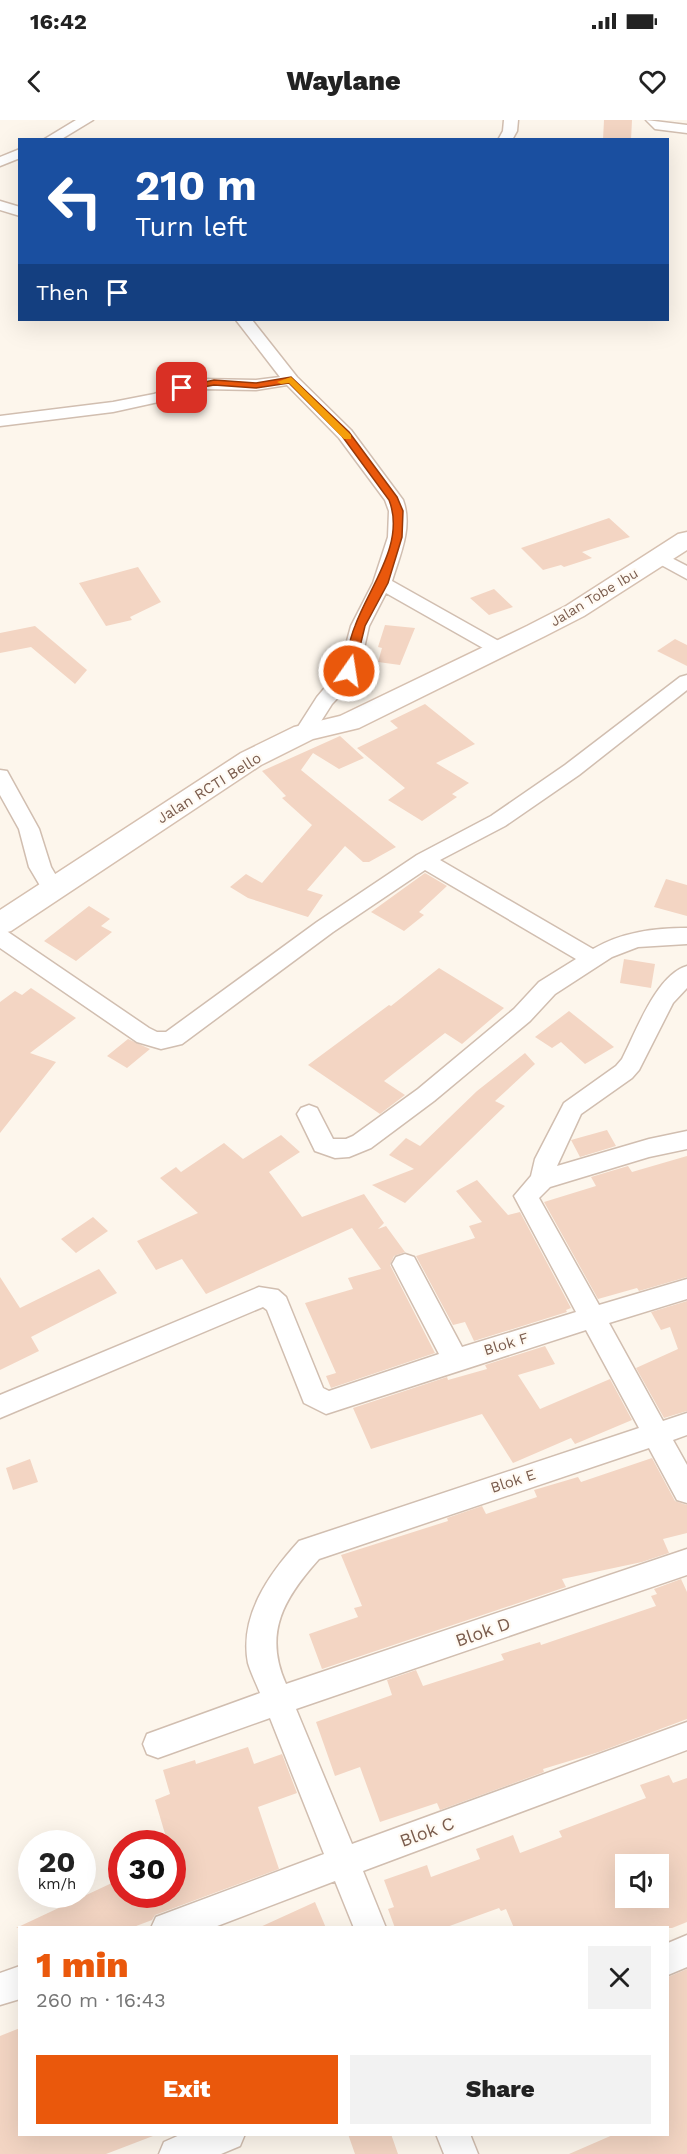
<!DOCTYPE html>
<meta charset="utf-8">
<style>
:root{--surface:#fff;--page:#f2f2f2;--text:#222;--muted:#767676;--accent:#ea580c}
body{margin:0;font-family:"Work Sans",sans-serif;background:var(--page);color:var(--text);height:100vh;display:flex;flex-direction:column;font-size:22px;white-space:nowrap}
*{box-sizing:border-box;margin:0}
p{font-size:20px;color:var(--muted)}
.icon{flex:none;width:33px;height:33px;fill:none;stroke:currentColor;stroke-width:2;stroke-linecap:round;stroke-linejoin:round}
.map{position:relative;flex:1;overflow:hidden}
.side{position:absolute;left:18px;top:1806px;width:651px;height:210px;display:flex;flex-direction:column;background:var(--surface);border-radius:0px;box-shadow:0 6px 24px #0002}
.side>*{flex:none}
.top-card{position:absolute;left:18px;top:18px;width:651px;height:183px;border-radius:0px;box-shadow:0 6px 24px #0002;background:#1a4fa0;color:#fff;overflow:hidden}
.fabs{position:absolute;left:615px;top:1734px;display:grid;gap:12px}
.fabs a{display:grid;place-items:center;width:54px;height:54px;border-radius:0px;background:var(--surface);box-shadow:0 6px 24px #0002;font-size:30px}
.speed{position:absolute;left:18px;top:1710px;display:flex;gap:12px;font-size:30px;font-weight:700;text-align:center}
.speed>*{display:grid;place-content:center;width:78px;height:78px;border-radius:50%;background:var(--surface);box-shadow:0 6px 24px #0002;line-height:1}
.speed small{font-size:15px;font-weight:400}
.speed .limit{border:9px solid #d22;background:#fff;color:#111}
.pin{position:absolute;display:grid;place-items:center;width:51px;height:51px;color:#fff;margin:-26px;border-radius:12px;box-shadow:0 3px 9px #0006}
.me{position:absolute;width:66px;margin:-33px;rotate:13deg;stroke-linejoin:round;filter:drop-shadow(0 0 4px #0008)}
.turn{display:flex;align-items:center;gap:21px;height:126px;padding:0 18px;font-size:27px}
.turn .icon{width:78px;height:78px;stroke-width:2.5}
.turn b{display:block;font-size:42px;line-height:51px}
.then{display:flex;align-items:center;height:57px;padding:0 18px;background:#0003;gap:12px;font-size:22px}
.round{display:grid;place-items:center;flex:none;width:63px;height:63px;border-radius:0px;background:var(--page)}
.summary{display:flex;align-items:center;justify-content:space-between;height:102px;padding:0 18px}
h1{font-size:36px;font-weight:800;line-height:45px;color:var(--accent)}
.action{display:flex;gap:12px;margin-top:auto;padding:12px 18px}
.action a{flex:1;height:69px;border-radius:0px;background:var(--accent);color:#fff;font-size:24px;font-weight:800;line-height:69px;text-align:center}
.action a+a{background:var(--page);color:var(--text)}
.status{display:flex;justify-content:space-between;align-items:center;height:42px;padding:0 30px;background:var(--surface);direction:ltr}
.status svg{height:16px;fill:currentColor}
header{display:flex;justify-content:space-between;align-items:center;height:78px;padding:0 18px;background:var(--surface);font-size:27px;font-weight:800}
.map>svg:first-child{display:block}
</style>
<div class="status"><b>16:42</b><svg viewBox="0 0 49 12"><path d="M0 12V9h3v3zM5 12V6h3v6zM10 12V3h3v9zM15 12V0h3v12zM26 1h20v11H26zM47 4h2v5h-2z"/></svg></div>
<header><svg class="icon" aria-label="back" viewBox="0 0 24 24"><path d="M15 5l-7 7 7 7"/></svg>Waylane<svg class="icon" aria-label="heart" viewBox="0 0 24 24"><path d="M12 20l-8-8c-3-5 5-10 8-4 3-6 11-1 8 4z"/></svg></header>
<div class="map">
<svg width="687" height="2034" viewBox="0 0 687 2034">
<rect width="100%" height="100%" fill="#fdf6ec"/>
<path fill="#f3d5c3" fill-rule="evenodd" d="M604,0H632L631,20H603Z
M609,398L630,417L582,432L592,438L564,447L561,445L543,450L521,428Z
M138,447L161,482L130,497L132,500L106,506L79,463Z
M494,469L513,487L489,495L470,478Z
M385,505L415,508L400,545L378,542L382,528L378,527Z
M35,506L87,550L75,564L31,527L0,533V513Z
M675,519L687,525V546L657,531Z
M425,584L475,624L436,643L469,663L452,674L457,677L422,701L388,680L405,668L357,628L398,608L390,601Z
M340,616L364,638L339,649L313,633L301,650L396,727L369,742H363L345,726L307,770L323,775L308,797L248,778L230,767L246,754L262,763L312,705L282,678L286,676L262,651Z
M425,753L447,766L419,792L424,795L404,811L371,792Z
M666,759L687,765V796L654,787Z
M89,786L110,799L101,806L112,812L76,841L44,821Z
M624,839L655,844L651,868L620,863Z
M439,848L504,888L462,924L445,913L384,961L405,975L380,994L308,945L389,885L391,886Z
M31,868L76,898L30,933L56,942L0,1013V882L15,871L22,875Z
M569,891L614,927L585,944L561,922L552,928L535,917Z
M128,919L150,929L127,948L107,936Z
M525,933L535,944L495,981L505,986L405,1083L372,1065L414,1049L389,1035L406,1018L420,1026L477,971Z
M607,1010L616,1026L580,1037L571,1020Z
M281,1015L300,1032L269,1052L302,1097L364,1074L384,1103L378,1109L386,1106L405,1132L394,1136L390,1145L435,1233L331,1268L326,1256L336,1253L305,1183L353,1169L348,1158L381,1149L352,1108L206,1174L182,1139L156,1150L137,1121L198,1093L160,1058L176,1047L181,1052L224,1023L243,1039Z
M687,1036V1157L639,1171L637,1168L598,1179L544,1082L596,1066L591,1057L628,1046L632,1052Z
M477,1060L508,1095L520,1092L571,1188L566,1190L567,1192L474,1221L465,1202L453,1205L416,1136L475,1118L469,1106L482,1102L456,1071Z
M93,1097L108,1111L76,1133L61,1119Z
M99,1149L117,1173L31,1217L39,1231L0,1250V1157L20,1188Z
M687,1181V1291L664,1298L636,1248L678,1229L670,1207L661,1210L651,1192Z
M545,1226L555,1244L518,1255L540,1289L610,1259L632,1300L575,1324L571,1318L513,1343L482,1294L371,1329L353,1288L447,1257L448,1260L487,1249L485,1245Z
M652,1338L675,1381L687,1385V1413L663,1419L669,1433L642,1442L562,1459L566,1467L322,1549L309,1514L358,1497L354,1488L362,1486L341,1435L448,1401L447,1398L482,1386L486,1394L537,1377L534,1370L578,1357L581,1362Z
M30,1339L38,1362L13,1370L6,1348Z
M681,1459L687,1472V1599L599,1632L543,1649L544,1652L440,1690L437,1683L380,1702L360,1647L335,1656L316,1602L392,1575L387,1560L416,1550L423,1566L504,1540L501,1534L540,1522L541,1525L656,1486L651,1476L657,1474L654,1469Z
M248,1627L254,1644L282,1634L297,1673L258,1687L279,1749L155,1795L152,1800L131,1808H16L114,1762L118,1774H172V1724H168L155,1680L170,1674L163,1650L195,1640L196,1644Z
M669,1655L673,1663L687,1658V1802L672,1808H514L506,1789L501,1791L499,1788L444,1808H395L388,1789L394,1787L384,1760L427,1745L431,1757L480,1739L476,1729L513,1715L520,1733L562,1717L559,1711L646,1678L640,1665ZM626,1744H658V1778H626Z
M315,1782L326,1808H258Z
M687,1849V2034H569L615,2014H668V1857Z
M20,1908V2014H153V2016L106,2034H0V1916Z
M348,2014H391L398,2034H355Z"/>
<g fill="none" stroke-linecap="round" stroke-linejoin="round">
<defs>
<path id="street" d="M76,0H93L60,20H43Z
M504,0H518L517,11L512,20H498L503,11Z
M646,0L687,5V13L655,9Z
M20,29V38L0,46V37Z
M0,81L20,87V96L0,90Z
M236,200H252L297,257L351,310L403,380C413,407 400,435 392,461L504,524L506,528L504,532H490L386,473L369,506L359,551L349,566L332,584L311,617L304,619L297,617L294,613L317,577L339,551L351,506L373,463L388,417L389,391L385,380L339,318L287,265L256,270L202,269L163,281L113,292L0,306V296L113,282L154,274L201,259L256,260L280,257Z
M660,432L687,446V459L654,441L651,437L654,433Z
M687,555V570L579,655L505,706L440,740L593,829C622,812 654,808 687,808V824L638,827L612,837L555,874L530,901L434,981L371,1028L349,1037L335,1038L315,1031L297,994L301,988L309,985L317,988L333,1019H346L353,1016L418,969L514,889L539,862L576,839L425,750L333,812L182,924L161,929L137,922L0,828V809L8,812L149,908L157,912H166L317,802L417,735L491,696L565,645L680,557Z
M0,650L7,651L39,709L51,747L64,769L61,774L53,776L45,774L29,747L19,709L0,675Z
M687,846V868L673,883L639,950L632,958L581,994L557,1046L649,1019L687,1011V1029L649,1037L550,1067L539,1078L599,1185L687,1159V1179L609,1203L663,1301L687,1293V1315L673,1320L687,1345V1383L677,1380L649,1328L319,1439C284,1478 263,1513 286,1564L687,1429V1455L296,1589L352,1724L687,1602V1630L363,1751L386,1808H354L335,1761L212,1808H151L156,1797L324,1734L270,1598L158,1638L147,1634L143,1624L147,1614L260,1573C256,1563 251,1553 248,1543C239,1496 269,1454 299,1421L639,1308L586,1210L326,1294L304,1283L267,1190L263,1187L0,1298V1275L259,1167L278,1170L286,1177L323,1268L329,1271L439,1234L392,1144L396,1137L405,1134L414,1137L462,1227L576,1192L514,1076L531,1056L535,1039L564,983L616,946L622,939C636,912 656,855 687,846Z
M687,1815V1847L668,1855V1823Z
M20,1846V1879L0,1885V1853Z
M182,2014H245L240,2026L221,2034H159L164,2022Z
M436,2014H470L478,2034H444Z"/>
<path id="secondary" d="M687,412V430L584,496L545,516L359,608L313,619L261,645L11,811L0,814V790L241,633L294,607L340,596L527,506L566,486L678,414Z"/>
</defs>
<use href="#street" stroke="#d1beb0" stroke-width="3"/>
<use href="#secondary" stroke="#d6c0b0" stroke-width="3"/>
<use href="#street" fill="#fff" fill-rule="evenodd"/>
<use href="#secondary" fill="#fff" fill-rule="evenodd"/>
</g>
<path fill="#ea580c" stroke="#983908" stroke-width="1.5" d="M291,257L349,312L397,377L403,391L402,417L388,463L365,506L354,551L349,554L343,551C347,536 349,520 355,506C369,467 406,423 389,380L342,316L289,263L256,268L214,265L182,271L177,268L214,260L256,263Z"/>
<path fill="#f59e0b" d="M291,257L351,315V319H344L289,263L281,264L277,262Z"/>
<g text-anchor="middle" stroke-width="4.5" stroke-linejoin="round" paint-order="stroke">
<g font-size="14" fill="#7a5c4d" stroke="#fffaf3">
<text transform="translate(594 477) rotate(-31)" y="5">Jalan Tobe Ibu</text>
</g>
<g font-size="15" fill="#7a5c4d" stroke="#fffaf3">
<text transform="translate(209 668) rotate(-32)" y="5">Jalan RCTI Bello</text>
<text transform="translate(506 1224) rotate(-17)" y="5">Blok F</text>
<text transform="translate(513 1361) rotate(-18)" y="5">Blok E</text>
</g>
<g font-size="18" fill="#7a5c4d" stroke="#fffaf3">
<text transform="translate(483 1512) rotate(-19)" y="6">Blok D</text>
<text transform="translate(427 1712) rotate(-20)" y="6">Blok C</text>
</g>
</g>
</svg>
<div class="fabs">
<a><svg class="icon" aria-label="sound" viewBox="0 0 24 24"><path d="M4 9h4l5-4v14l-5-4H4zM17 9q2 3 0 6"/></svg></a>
</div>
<div class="speed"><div>20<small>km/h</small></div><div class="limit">30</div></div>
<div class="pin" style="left:182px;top:268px;background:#d93025"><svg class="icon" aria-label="arrive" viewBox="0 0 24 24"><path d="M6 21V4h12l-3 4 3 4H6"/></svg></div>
<svg class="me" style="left:349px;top:551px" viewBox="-20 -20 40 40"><circle r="17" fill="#ea580c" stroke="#fff" stroke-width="3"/><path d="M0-11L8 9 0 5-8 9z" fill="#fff"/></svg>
<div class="top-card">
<div class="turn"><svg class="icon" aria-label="left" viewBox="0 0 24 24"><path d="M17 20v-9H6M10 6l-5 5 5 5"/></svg><div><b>210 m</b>Turn left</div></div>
<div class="then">Then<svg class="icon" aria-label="arrive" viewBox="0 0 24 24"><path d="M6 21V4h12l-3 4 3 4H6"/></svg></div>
</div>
<section class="side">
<div class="summary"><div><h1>1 min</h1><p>260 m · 16:43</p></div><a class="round"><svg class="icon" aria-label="close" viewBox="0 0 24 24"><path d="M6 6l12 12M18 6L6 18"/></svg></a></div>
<div class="action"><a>Exit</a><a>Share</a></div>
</section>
</div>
